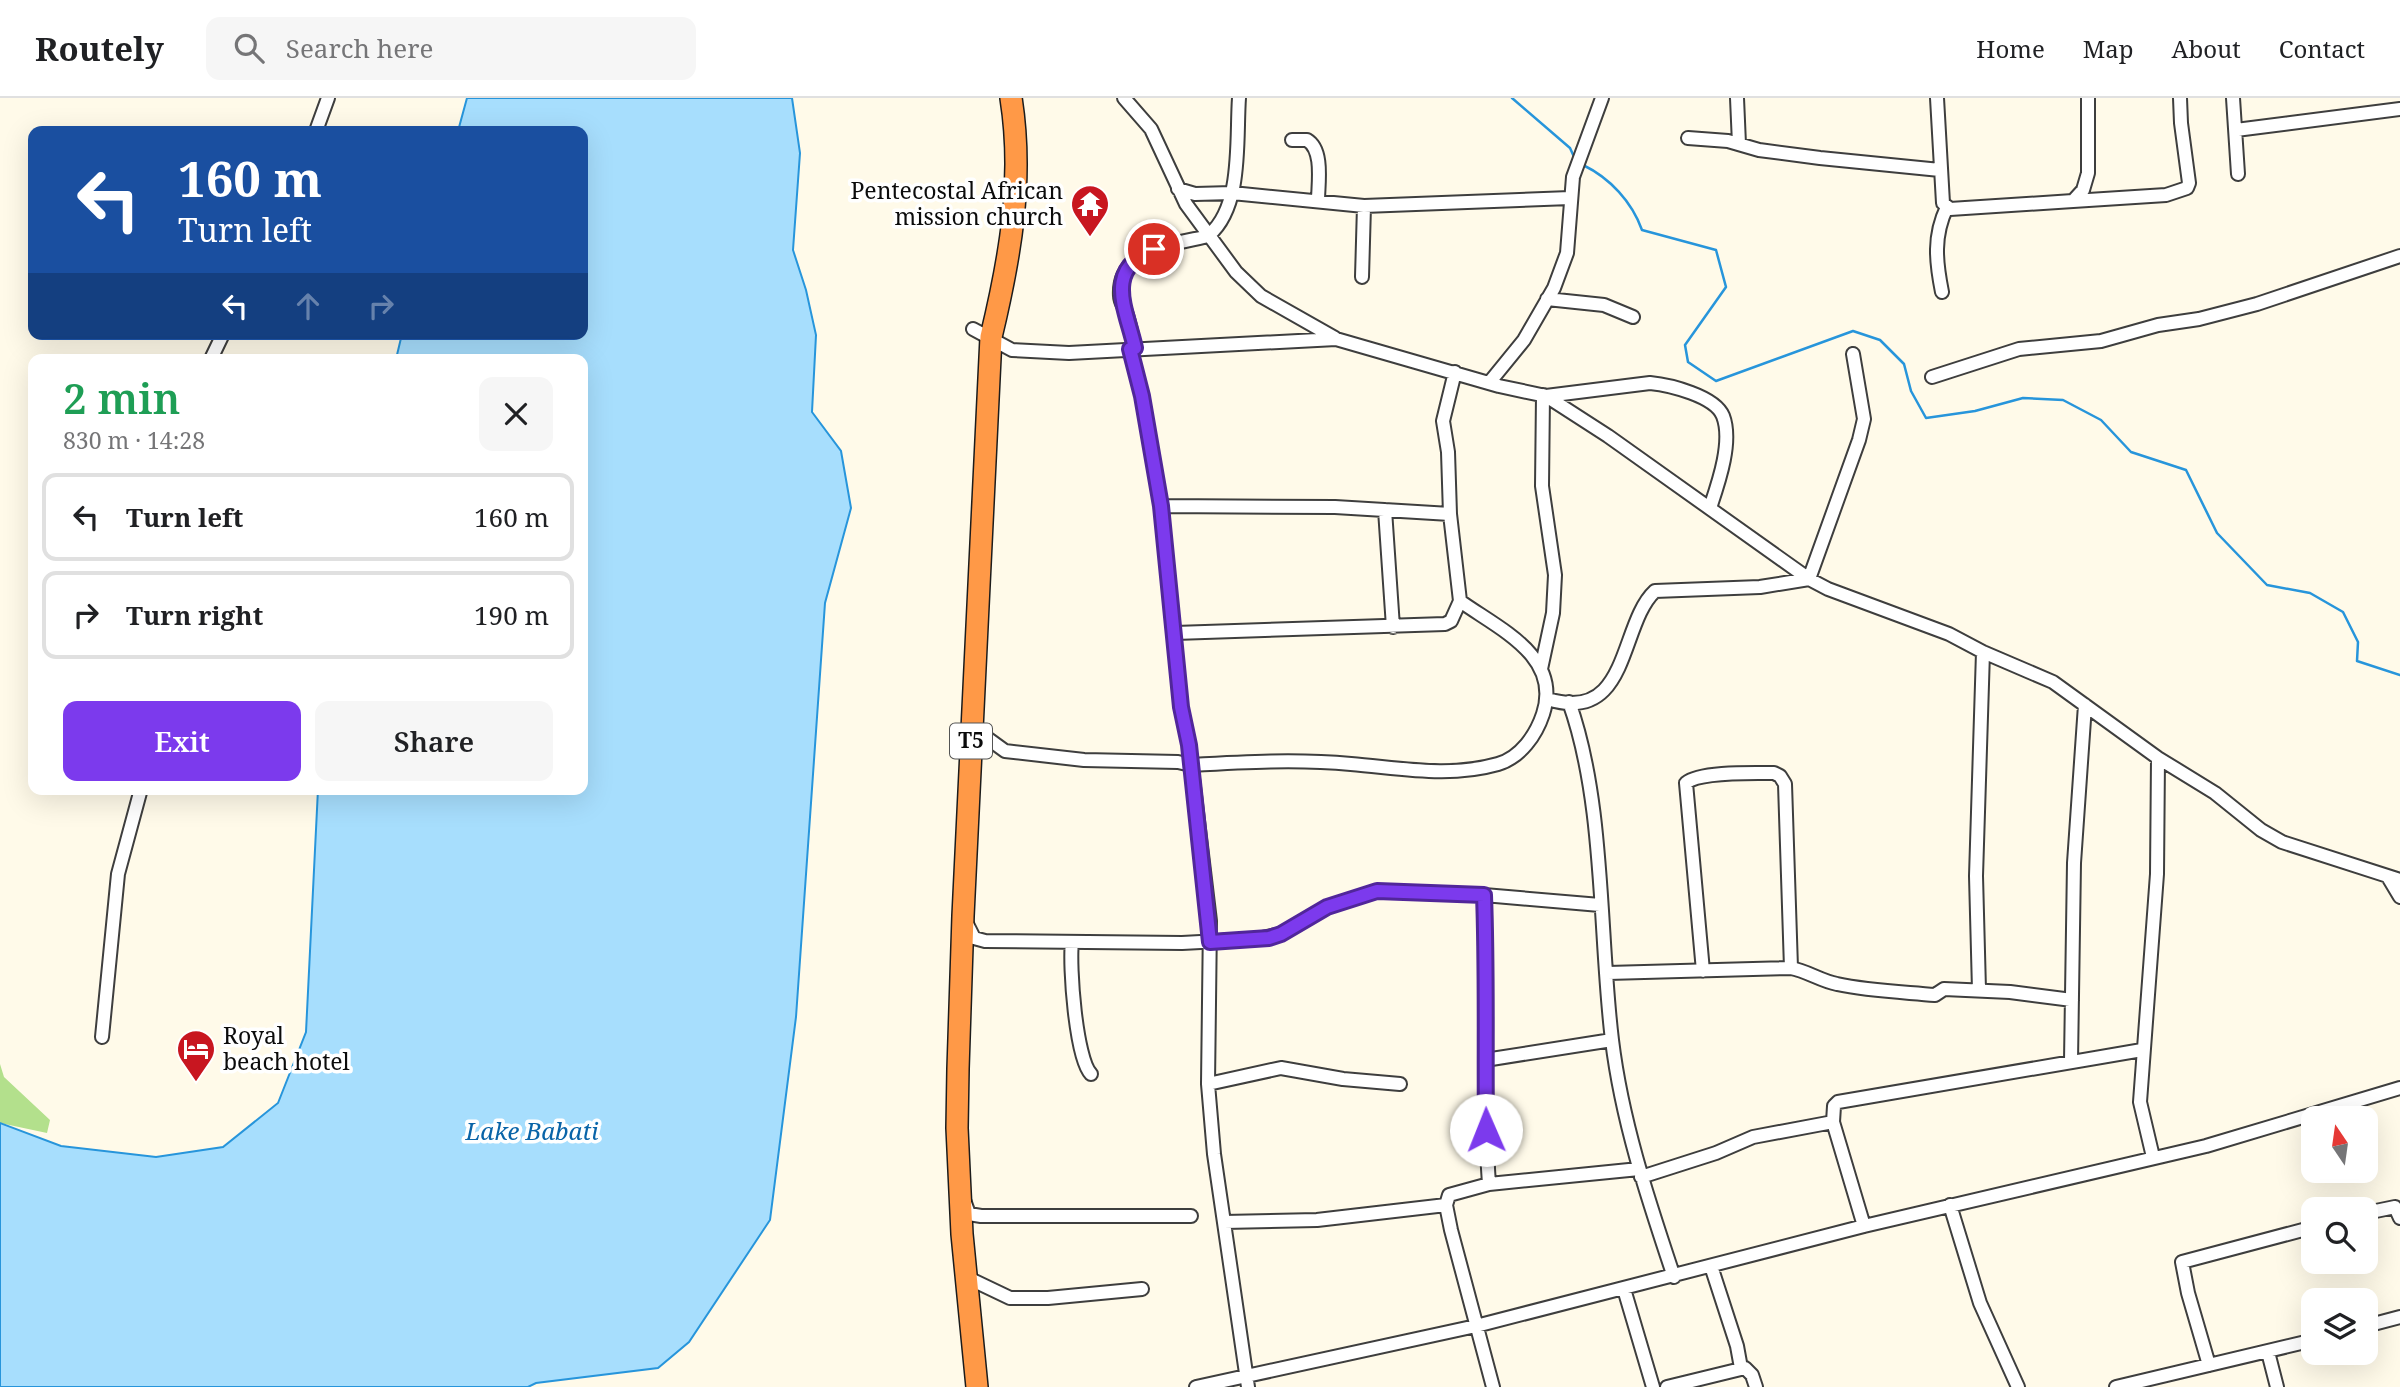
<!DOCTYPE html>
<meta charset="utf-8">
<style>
:root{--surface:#fff;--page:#f6f6f6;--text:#202124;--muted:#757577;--line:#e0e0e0;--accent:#7c3aed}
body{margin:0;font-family:"Noto Serif",serif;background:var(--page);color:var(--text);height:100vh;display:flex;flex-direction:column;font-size:26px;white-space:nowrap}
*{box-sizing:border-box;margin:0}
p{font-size:23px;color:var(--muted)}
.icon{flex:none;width:38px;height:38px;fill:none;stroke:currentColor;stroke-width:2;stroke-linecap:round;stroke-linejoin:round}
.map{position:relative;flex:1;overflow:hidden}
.side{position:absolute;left:28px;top:256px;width:560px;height:441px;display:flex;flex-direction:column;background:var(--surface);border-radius:14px;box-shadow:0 7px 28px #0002}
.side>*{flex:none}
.hud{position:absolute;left:28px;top:28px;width:560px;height:214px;border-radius:14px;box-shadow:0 7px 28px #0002;background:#1a4fa0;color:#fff;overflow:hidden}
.needle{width:46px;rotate:347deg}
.tools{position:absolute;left:2301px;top:1008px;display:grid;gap:14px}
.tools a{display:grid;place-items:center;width:77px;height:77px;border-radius:14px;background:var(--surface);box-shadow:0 7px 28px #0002;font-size:35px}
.pin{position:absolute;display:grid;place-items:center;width:60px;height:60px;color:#fff;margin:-30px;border:4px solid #fff;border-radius:50%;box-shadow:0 2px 7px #0007}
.me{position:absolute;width:77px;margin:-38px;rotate:359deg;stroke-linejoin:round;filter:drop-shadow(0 0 5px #0008)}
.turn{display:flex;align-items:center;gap:24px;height:147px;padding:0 35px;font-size:32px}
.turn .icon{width:91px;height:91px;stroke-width:2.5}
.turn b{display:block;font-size:49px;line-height:60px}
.lanes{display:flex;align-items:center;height:66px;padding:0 35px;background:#0003;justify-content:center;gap:35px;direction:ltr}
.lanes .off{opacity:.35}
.round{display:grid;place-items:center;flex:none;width:74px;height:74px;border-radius:14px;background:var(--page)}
.summary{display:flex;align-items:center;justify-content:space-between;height:119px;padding:0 35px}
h1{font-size:42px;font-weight:600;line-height:52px;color:#1e9e55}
.cta{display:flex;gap:14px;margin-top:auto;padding:14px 35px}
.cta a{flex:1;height:80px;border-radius:14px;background:var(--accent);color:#fff;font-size:28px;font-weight:600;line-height:80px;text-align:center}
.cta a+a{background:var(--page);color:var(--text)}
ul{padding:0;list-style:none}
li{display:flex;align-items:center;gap:21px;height:88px;margin:0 14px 10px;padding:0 21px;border:4px solid var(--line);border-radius:14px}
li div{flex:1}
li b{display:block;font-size:26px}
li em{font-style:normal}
header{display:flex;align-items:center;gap:42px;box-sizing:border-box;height:98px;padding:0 35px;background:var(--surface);border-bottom:2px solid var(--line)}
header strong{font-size:33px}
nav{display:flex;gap:38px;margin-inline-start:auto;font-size:24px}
.search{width:490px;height:63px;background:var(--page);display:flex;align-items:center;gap:18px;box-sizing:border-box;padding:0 24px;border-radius:14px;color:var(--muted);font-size:26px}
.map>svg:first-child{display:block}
</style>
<header>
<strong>Routely</strong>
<div class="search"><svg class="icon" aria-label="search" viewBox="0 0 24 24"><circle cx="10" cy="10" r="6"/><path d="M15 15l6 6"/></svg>Search here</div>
<nav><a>Home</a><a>Map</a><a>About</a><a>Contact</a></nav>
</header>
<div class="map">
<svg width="2400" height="1289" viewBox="0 0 2400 1289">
<rect width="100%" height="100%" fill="#fffae9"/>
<path fill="#b3e08c" d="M0,966L4,979L50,1022L47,1035L0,1025Z"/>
<path fill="#a7defd" stroke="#2795db" stroke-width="2" d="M467,0H792L800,55L793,152L806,192L816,237L812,314L841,353L851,410L825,505L796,919L770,1122L689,1244L658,1270L536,1285L528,1289H0V1025L61,1048L156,1059L223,1049L278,1005L306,934L318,691H583V261H396L402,236H583V33H458Z"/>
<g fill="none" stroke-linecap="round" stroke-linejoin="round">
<path stroke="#2795db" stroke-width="2.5" d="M1512,0L1570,50L1575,61
M1583,67C1610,80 1632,104 1642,132L1716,152L1726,189L1685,247L1688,264L1716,283L1853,233L1880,242L1904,266L1911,293L1926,320L1975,313L2023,300L2063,302L2101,322L2131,354L2186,372L2217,435L2267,487L2310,495L2343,514L2358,544L2357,563L2400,577"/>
<defs>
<path id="street" d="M1124,0L1151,31L1186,106L1236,174L1261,198L1335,240
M1737,0L1739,46
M1937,0L1943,105L1950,111L2073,103L2083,92L2088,75V0
M2233,0L2238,76
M2236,32L2400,11
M316,33L328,0
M1688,40L1728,43L1759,52L1820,60L1940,72
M1292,42H1307C1324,52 1318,86 1318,103
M1178,91L1195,96L1232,95L1364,108L1570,100
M2073,103L2166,97L2187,90L2189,85L2181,25L2180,0
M1209,137C1243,108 1236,41 1239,0
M1362,179L1364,108
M1942,194C1936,164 1933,138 1947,109
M1547,201L1604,207L1633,219
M973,231L1012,252L1069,255L1336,241L1499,288L1546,298L1608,338L1809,481L1828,491L1949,536L1983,554L2053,584L2158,660L2215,695L2261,732L2282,744L2400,782
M1135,250C1132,238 1130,225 1126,214C1124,209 1120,204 1120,198C1117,150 1175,146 1209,138
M1130,251L1142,298L1161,408L1181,609L1189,647L1210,823L1208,986L1214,1056L1248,1289
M211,261L223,236
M1932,279L2019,251L2101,243L2158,227L2199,221L2257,206L2400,158
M1489,285L1524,242L1554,190L1567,155L1573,79L1602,0
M1546,298L1650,285C1670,287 1715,298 1723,318C1733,344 1718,386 1710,410
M1161,408L1335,409L1450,416
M1385,412L1393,529
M1175,535L1445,526L1451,523L1460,503
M1541,571L1553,515L1555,477L1542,388L1543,297
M1548,601C1630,627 1619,526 1655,493L1760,489L1809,481L1859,342L1864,321L1853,256
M1569,604C1605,704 1599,836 1612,942C1622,1024 1648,1101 1674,1179
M972,629L1005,653L1084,662L1178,664L1191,667C1244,664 1297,661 1351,666C1401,670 1449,680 1498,666C1521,659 1536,637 1543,616C1562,558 1499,531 1460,503L1450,416L1448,354L1443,323L1455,274
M2388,779L2400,799
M1484,797C1488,893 1482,990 1489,1086
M966,824L974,840L985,843L1182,845L1257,841L1281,836L1327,809L1376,793L1484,797L1600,807
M1072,844C1069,868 1076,961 1091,976
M1703,873L1686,685C1700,673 1754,675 1774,675L1780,678L1785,686L1791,870
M1608,875L1791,870C1807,873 1821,883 1837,886C1869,893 1903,894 1935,897L1944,891L2010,894L2072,902
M1979,892L1976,778L1983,554
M102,939L118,776L141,691
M1485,962L1612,942
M2071,963L2074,765L2085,607
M1208,986L1281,970L1343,981L1400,986
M2153,1059L2140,1004L2157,776L2158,660
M1641,1079L1716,1055L1753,1039L1833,1024
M964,1102L969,1116L981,1118H1191
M1950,1107L1980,1205L2018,1289
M2366,1115L2395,1109L2400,1120
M1224,1124L1317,1122L1446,1107
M1864,1128L1833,1024L1834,1008L1838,1004L2142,952
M1711,1168L1737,1248L1741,1270
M966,1179L1010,1200H1048L1142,1191
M1624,1191L1653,1289
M2366,1228L2400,1219
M2268,1254L2277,1289
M2209,1267L2188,1195L2182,1164L2314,1129
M1196,1289L1476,1228L1864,1128L2206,1048L2400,990
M1493,1289L1451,1132L1446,1107L1449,1097L1489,1086L1639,1071
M1667,1289L1745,1270L1752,1277L1756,1289
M2116,1289L2314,1242"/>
<path id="highway" d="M977,1289L962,1136L957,1030L958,971L963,818L991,239C1010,160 1024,82 1011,0"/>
</defs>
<use href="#street" stroke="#3e3e3e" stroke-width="16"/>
<use href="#highway" stroke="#1c1c1c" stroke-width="24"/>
<use href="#street" stroke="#fff" stroke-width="12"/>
<use href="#highway" stroke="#ff9947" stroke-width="21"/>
</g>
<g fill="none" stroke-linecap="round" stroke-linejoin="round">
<defs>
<path id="route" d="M1154,151C1103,172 1126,210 1135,250L1130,251L1142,298L1161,408L1181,609L1189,647L1210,844L1269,840L1281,836L1327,809L1377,793L1484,797C1487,876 1485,954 1486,1032"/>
</defs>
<use href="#route" stroke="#51269a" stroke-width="18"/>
<use href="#route" stroke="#7c3aed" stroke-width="12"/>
</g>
<defs>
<symbol id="temple-pin" viewBox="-11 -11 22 30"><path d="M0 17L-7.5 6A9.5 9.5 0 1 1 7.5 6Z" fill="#c81620" stroke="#fff"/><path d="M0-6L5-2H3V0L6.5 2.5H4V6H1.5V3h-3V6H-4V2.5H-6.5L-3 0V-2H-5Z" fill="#fff"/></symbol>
<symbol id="hotel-pin" viewBox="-11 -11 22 30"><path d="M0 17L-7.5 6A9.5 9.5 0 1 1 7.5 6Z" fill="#c81620" stroke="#fff"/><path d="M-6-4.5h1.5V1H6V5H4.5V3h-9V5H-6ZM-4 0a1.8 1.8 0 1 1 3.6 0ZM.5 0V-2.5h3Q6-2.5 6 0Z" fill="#fff"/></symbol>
</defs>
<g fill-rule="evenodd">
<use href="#temple-pin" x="1068" y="84" width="44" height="60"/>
<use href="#hotel-pin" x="174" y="929" width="44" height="60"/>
</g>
<g text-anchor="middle" stroke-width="7" stroke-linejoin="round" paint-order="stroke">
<rect fill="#fff" stroke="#545454" stroke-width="2" x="950" y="625.5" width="42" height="35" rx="5"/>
<g font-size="21" font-weight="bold" fill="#0b0b0b">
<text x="971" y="650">T5</text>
</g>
<g font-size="23" fill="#0b0b0b" stroke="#fff" text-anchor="end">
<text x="1063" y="101">Pentecostal African<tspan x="1063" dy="26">mission church</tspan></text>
<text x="223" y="946" text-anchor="start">Royal<tspan x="223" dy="26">beach hotel</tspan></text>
</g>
<g font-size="24" font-style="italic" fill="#0964a8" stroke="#fff">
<text x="532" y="1042">Lake Babati</text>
</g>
</g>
</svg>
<div class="tools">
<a><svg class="needle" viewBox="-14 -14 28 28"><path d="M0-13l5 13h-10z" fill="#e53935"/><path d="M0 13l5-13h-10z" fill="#757577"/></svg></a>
<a><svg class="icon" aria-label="search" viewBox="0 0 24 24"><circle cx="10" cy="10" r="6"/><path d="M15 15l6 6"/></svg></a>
<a><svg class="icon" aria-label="layers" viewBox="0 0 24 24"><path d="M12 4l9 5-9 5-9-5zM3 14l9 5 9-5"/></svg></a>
</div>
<div class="pin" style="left:1154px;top:151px;background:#d93025"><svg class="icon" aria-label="arrive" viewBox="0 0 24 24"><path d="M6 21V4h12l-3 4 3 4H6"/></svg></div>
<svg class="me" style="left:1486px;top:1032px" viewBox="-20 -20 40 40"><circle r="19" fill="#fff"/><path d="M0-13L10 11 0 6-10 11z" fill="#7c3aed"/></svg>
<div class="hud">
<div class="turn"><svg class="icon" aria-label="left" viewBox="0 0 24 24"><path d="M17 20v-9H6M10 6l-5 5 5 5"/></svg><div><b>160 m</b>Turn left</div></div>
<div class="lanes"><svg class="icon" aria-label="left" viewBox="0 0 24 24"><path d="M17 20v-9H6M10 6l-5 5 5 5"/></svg><svg class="icon off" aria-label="ahead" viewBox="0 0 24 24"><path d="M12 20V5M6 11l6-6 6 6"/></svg><svg class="icon off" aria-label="right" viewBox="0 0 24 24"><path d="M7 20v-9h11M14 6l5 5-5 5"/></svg></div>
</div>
<section class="side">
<div class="summary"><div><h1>2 min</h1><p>830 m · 14:28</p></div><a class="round"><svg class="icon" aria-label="close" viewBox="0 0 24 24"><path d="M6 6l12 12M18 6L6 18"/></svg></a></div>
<ul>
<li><svg class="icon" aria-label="left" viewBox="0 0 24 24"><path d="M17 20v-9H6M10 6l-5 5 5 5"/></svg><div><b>Turn left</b></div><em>160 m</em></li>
<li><svg class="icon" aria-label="right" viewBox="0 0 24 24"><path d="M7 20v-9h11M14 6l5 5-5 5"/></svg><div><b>Turn right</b></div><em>190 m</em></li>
</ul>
<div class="cta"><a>Exit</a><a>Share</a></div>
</section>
</div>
